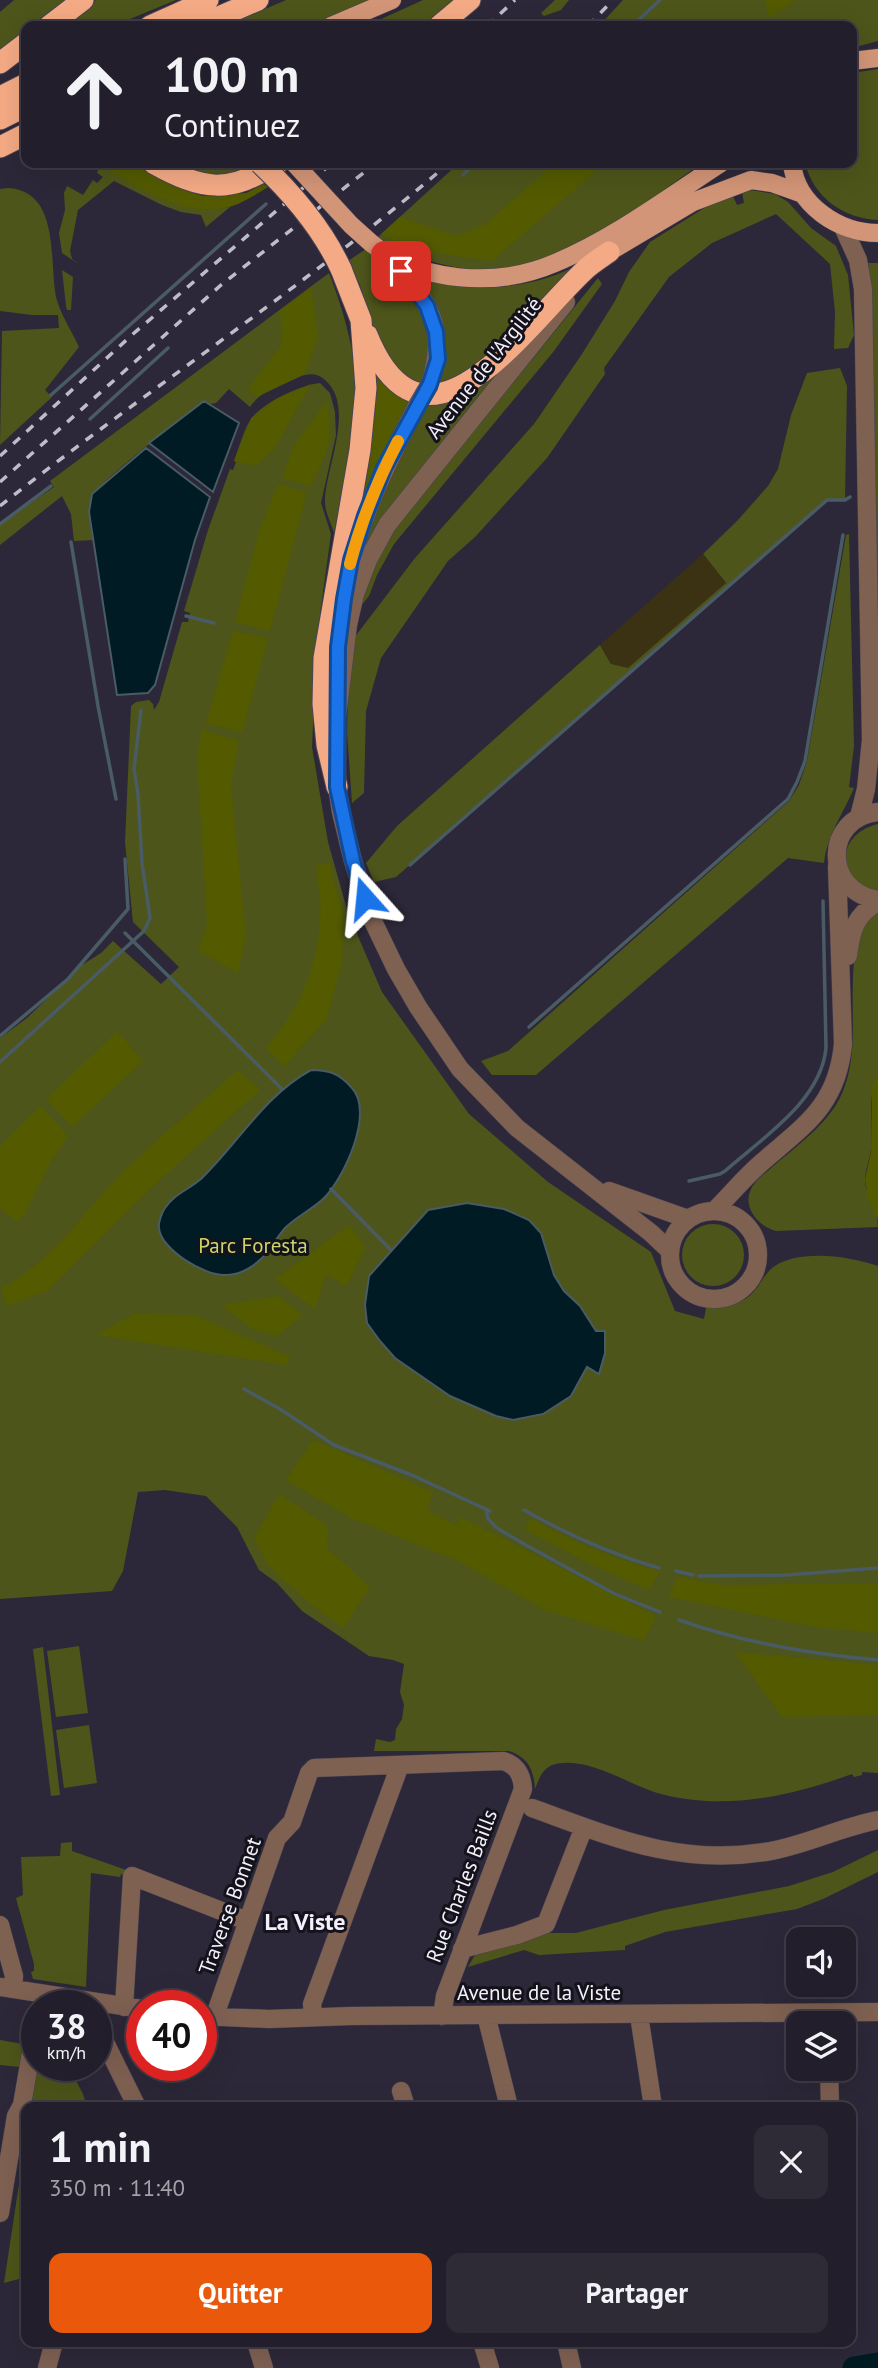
<!DOCTYPE html>
<html lang="fr">
<meta charset="utf-8">
<style>
:root{--surface:#221e2b;--page:#2e2b37;--text:#f1f3f6;--muted:#a2a2a9;--line:#3f3c47;--accent:#ea580c}
body{margin:0;font-family:"PT Sans",sans-serif;background:var(--page);color:var(--text);height:100vh;display:flex;flex-direction:column;font-size:26px;white-space:nowrap}
*{box-sizing:border-box;margin:0}
p{font-size:23px;color:var(--muted)}
.icon{flex:none;width:38px;height:38px;fill:none;stroke:currentColor;stroke-width:2;stroke-linecap:round;stroke-linejoin:round}
.map{position:relative;flex:1;overflow:hidden}
.drawer{position:absolute;left:21px;top:2102px;width:835px;height:245px;display:flex;flex-direction:column;background:var(--surface);border-radius:14px;box-shadow:0 7px 28px #0002,0 0 0 2px var(--line)}
.drawer>*{flex:none}
.banner{position:absolute;left:21px;top:21px;width:836px;height:147px;border-radius:14px;box-shadow:0 7px 28px #0002,0 0 0 2px var(--line);background:#221e2b;color:var(--text);overflow:hidden}
.tools{position:absolute;left:786px;top:1927px;display:grid;gap:14px}
.tools a{display:grid;place-items:center;width:70px;height:70px;border-radius:14px;background:var(--surface);box-shadow:0 7px 28px #0002,0 0 0 2px var(--line);font-size:35px}
.speed{position:absolute;left:21px;top:1990px;display:flex;gap:14px;font-size:35px;font-weight:700;text-align:center}
.speed>*{display:grid;place-content:center;width:91px;height:91px;border-radius:50%;background:var(--surface);box-shadow:0 7px 28px #0002,0 0 0 2px var(--line);line-height:1}
.speed small{font-size:18px;font-weight:400}
.speed .limit{border:10px solid #d22;background:#fff;color:#111}
.pin{position:absolute;display:grid;place-items:center;width:60px;height:60px;color:#fff;margin:-30px;border-radius:14px;box-shadow:0 4px 10px #0006}
.me{position:absolute;width:77px;margin:-38px;rotate:342deg;stroke-linejoin:round;filter:drop-shadow(0 0 5px #0008)}
.turn{display:flex;align-items:center;gap:24px;height:147px;padding:0 28px;font-size:32px}
.turn .icon{width:91px;height:91px;stroke-width:2.5}
.turn b{display:block;font-size:49px;line-height:60px}
.round{display:grid;place-items:center;flex:none;width:74px;height:74px;border-radius:14px;background:var(--page)}
.summary{display:flex;align-items:center;justify-content:space-between;height:119px;padding:0 28px}
h1{font-size:42px;font-weight:800;line-height:52px}
.action{display:flex;gap:14px;margin-top:auto;padding:14px 28px}
.action a{flex:1;height:80px;border-radius:14px;background:var(--accent);color:#fff;font-size:28px;font-weight:800;line-height:80px;text-align:center}
.action a+a{background:var(--page);color:var(--text)}
.map>svg:first-child{display:block}
</style>
<div class="map">
<svg width="878" height="2368" viewBox="0 0 878 2368">
<rect width="100%" height="100%" fill="#2d2839"/>
<path fill="#4e551a" d="M14,0H70L35,26H26V33L0,52V12Z
M96,0H176L113,26H60Z
M286,0H369L310,26H226Z
M423,0H460L427,26H366Z
M555,0H569L561,10L544,16L541,13Z
M623,0H878V41L852,48V26H599Z
M878,69V220C843,218 814,198 805,163H852V73Z
M87,163H101L103,167C147,190 178,215 230,207L206,227L201,215L181,212L162,205L114,181L78,210L70,251L72,259L80,265L62,253L59,233L65,210L64,193L67,186L83,195L93,180L97,183L103,177L97,173L98,170Z
M167,163H243L251,170L210,178Z
M459,163H702C647,201 568,264 500,270C479,272 457,268 437,263C416,257 396,250 378,237Z
M9,188C60,192 49,260 56,297C60,314 72,331 79,347L45,390L52,397L0,445L2,331L59,328L58,315H32L0,311V189Z
M750,190L775,194L788,202L811,228L836,246L848,275L854,335L848,348L834,349L835,312L830,264L776,214L712,243L669,277L604,368L605,374L547,458L475,537L448,561L381,658L366,711L364,793L352,803L347,732L348,688L354,638L415,558L534,424L582,354L615,301L629,272L650,242L709,205L733,196L737,205L744,203L742,192Z
M366,249C393,272 424,297 431,335C434,347 425,375 422,389L403,379L372,327L360,285L348,261Z
M868,263H878V696L871,292Z
M580,264L491,359L439,388C450,344 447,314 417,279V276C470,295 531,290 580,264Z
M62,270L73,277L71,310H67L66,306Z
M329,273C346,317 359,364 356,410C353,450 341,494 334,533C331,523 325,512 325,502C325,468 357,406 324,379C318,373 307,373 299,377C282,385 261,390 250,407L229,389L216,403L210,404L204,401C187,414 96,484 92,497C87,511 91,526 94,540L74,541L71,514L62,496L0,545V524L54,487L50,481Z
M598,278L602,284L554,351L394,544L377,575L369,596L360,607L378,556L394,530Z
M518,349L361,566C364,519 404,438 432,400Z
M840,368L847,386L845,500H827L396,877L374,882L366,863L397,826L600,645L611,664L726,583L703,554L738,520L768,486L778,469L791,415L807,373Z
M320,383L330,393L335,412L336,435L321,503L331,534L317,636L312,747L328,842L348,913L382,992L469,1114L548,1182L651,1252L675,1311L704,1319L706,1308C724,1308 743,1305 755,1290C761,1283 765,1274 772,1268C797,1248 850,1256 878,1266V1773L862,1772V1775L854,1777L852,1774C789,1797 720,1812 654,1792C628,1783 591,1760 563,1763C545,1764 541,1773 535,1789C534,1770 528,1757 509,1751H374L376,1739L390,1742L395,1740L396,1729L402,1719L404,1705L400,1692L404,1664L393,1660L369,1656L302,1611L277,1583L259,1570L237,1527L206,1496L165,1490L138,1492L123,1571L112,1591L0,1599V1038L27,1018L82,965L101,953L113,941L161,984L179,967L133,922L125,842L131,706L136,702L149,700L153,704L154,710L159,702L182,622H188L190,613L184,611L208,530L230,469L233,470L236,462L234,461C239,448 243,431 251,419C262,403 301,385 320,383Z
M849,534L854,746L849,787L854,788C843,814 827,835 824,863L788,858L536,1075H492L481,1061L508,1051L789,801L799,785L807,761L846,535Z
M878,824V895C872,892 863,890 858,886C854,883 852,877 849,872C838,849 855,829 878,824Z
M878,911V1074C867,1096 873,1124 871,1149C870,1159 865,1170 865,1181C866,1197 878,1211 878,1227L776,1231C755,1225 739,1202 755,1183C759,1177 766,1173 771,1168C793,1149 820,1130 836,1105C859,1067 851,1023 853,980C853,961 857,941 862,922Z
M682 1255a31 31 0 1 1 62 0a31 31 0 1 1-62 0Z
M79,1646L88,1713L56,1717L47,1651Z
M43,1647L60,1795L51,1796L33,1649Z
M89,1725L97,1783L64,1788L56,1730Z
M72,1842V1851L129,1871L128,1876L121,1874L120,1877L91,1873L86,1987L33,1979L31,1972L34,1971V1964L16,1898L23,1895L21,1857L60,1856L61,1843Z
M878,1850V1872L823,1899L797,1909L665,1932L625,1946V1950L539,1955L524,1950L468,1967L476,1953L549,1933H576L664,1910L789,1886L833,1872Z
M0,2040L23,2044L20,2067L0,2065Z
M38,2065H68L83,2094L87,2107H31Z
M26,2138V2277L4,2283Z"/>
<path fill="#535a00" d="M765,0H796L769,18Z
M101,163H134L181,189L203,196L246,193L264,184L268,187C256,194 242,204 229,207C184,219 140,187 102,167Z
M555,163H605L492,261L408,249L381,234L400,217L457,236L487,223Z
M311,288L318,336L305,374L257,397L248,389L282,344L280,310Z
M378,372C388,385 398,394 413,401L357,518C366,469 378,422 375,373Z
M311,384L275,448L256,466L234,461L251,418L276,399Z
M327,401C333,440 328,453 310,487L282,478L294,445Z
M278,484L307,493L270,631L235,622L260,528Z
M233,631L268,638L242,733L206,723Z
M202,729L239,741L231,784L246,936L238,973L198,951L207,925L197,757Z
M329,863L344,917L342,962L327,1019L284,1066L266,1047C299,1010 317,970 320,920C322,903 318,883 316,866Z
M117,1031L143,1061L72,1127L47,1099Z
M238,1070L260,1090L152,1187L47,1291L7,1306L1,1288C59,1257 80,1214 125,1170C161,1135 201,1103 238,1070Z
M878,1074V1221L868,1198L865,1179L871,1152L872,1086Z
M41,1106L68,1136L51,1162L24,1215L17,1222L0,1208V1146Z
M349,1225L366,1247L346,1286L326,1274L315,1309L275,1279Z
M278,1296L303,1315L277,1336L254,1330L221,1305Z
M134,1314L195,1315L290,1357L287,1365L96,1335Z
M313,1440L433,1492L427,1510L456,1525L461,1517L656,1616L644,1641L545,1610L458,1561L351,1518L286,1480Z
M279,1494L328,1526L327,1548L370,1587L343,1628L312,1605L268,1566L254,1538Z
M531,1518C571,1541 614,1560 660,1571L649,1590L594,1566L524,1529Z
M677,1577L722,1585L878,1583V1633L815,1627L669,1597Z
M735,1652L878,1665V1715L782,1717Z"/>
<path fill="#3a3212" d="M703,554L726,583L628,668L611,664L600,645Z"/>
<path fill="#001b23" stroke="#495b64" stroke-width="2" d="M204,401L239,423L213,492L149,443Z
M146,448L210,497L195,540L155,685L148,693L117,695L89,512L92,494Z
M311,1070C330,1070 340,1074 352,1088C375,1113 343,1180 323,1199C311,1210 296,1217 285,1228C279,1235 274,1243 269,1250C258,1264 244,1275 225,1275C205,1276 161,1250 159,1228C158,1223 162,1212 165,1208C174,1194 190,1189 202,1178C239,1142 265,1095 311,1070Z
M467,1203L504,1209L529,1220L541,1233L554,1275L564,1291L580,1306L596,1331H605V1353L599,1374L587,1367L571,1396L543,1414L513,1420L496,1416L450,1396L395,1358L380,1341L367,1323L365,1305L369,1276L428,1210Z"/>
<g fill="none" stroke-linecap="round" stroke-linejoin="round">
<path stroke="#495b64" stroke-width="3.5" d="M632,26L660,0
M463,175L475,163
M51,395L266,204
M90,419L168,348
M0,524L51,486
M71,542L98,706L116,799
M186,616L214,623
M410,865L827,500H845L850,497
M125,933L282,1089
M529,1027L788,799L797,782L805,761L843,535
M0,1036L68,979L128,909L125,859
M0,1062L144,931L150,918L142,863L138,794L134,769L141,710
M689,1181L720,1174L725,1171C762,1138 821,1101 826,1048L823,901
M331,1189L391,1250
M244,1389L280,1409L334,1445L414,1476L490,1511
M486,1509L488,1519L497,1528L524,1544L615,1594L660,1612
M524,1510C568,1535 610,1554 659,1568
M676,1571L693,1575
M699,1576L787,1575L878,1568
M679,1620C744,1643 809,1654 878,1660"/>
<path stroke="#001b23" stroke-width="23" d="M854,2368L878,2364"/>
<defs>
<path id="minor" d="M843,227L858,260L863,289L871,740L866,789L859,817
M390,258C428,301 448,325 430,384
M566,302L387,525L368,560L355,594L348,625L337,717V787L341,812L353,861L371,917L396,969L418,1007L460,1069L517,1128L651,1233L670,1251
M348,578C360,516 388,461 417,406
M878,812C823,818 823,891 878,900
M848,956C851,931 855,915 878,902
M609,1191L688,1219
M715,1210C730,1195 744,1178 760,1164C803,1126 837,1107 843,1044L837,866
M670 1255a44 44 0 1 1 88 0a44 44 0 1 1-88 0Z
M532,1808C612,1837 678,1866 765,1852C804,1846 840,1827 878,1820
M0,1925L14,1976L13,1989
M462,1949L517,1935L546,1924L584,1827
M0,1987L142,2009
M124,2007L132,1876L247,1921
M486,2015L509,2107
M639,2015L653,2107
M201,2016L269,2019L351,2016L878,2012
M313,2017L312,2004L400,1765
M214,2018L277,1838L292,1822L309,1773L314,1768L503,1761C517,1765 522,1775 523,1789L445,1996L442,2016
M96,2024L137,2107
M829,2068L830,2107
M401,2091L406,2107
M0,2213L16,2116L22,2105L37,2018
M256,2342L264,2368
M482,2342L490,2368
M566,2342L572,2368
M47,2368L54,2342"/>
<path id="major" d="M331,26L392,0
M852,61L878,58
M792,163C796,205 839,233 878,233
M371,243C420,283 497,288 555,263C613,239 669,197 721,163
M609,252L693,202L751,180L772,183L803,194"/>
<path id="highway" d="M49,26L83,0
M150,26L208,0
M198,26L258,0
M439,26L470,0
M0,63L26,43
M0,97L26,84
M0,119L26,106
M0,147L26,134
M153,163C203,191 229,194 278,163
M367,335C426,481 530,319 587,268C594,262 602,257 609,252
M337,787L327,745L323,704L324,658L360,450L366,388L361,320L341,269"/>
</defs>
<use href="#minor" stroke="#494454" stroke-width="19"/>
<use href="#major" stroke="#494454" stroke-width="19"/>
<use href="#highway" stroke="#494454" stroke-width="23"/>
<use href="#minor" stroke="#7f6152" stroke-width="18"/>
<use href="#major" stroke="#d39577" stroke-width="18"/>
<use href="#highway" stroke="#f4aa85" stroke-width="21"/>
<path stroke="#bfbcc9" stroke-width="3.5" stroke-dasharray="9 9" stroke-linecap="butt" d="M487,26L515,0
M588,26L613,0
M0,456L133,334L332,163
M0,482L221,285L376,163
M0,506C148,389 306,286 449,163"/>
<defs>
<path id="minor-bridge" d="M417,406L430,384"/>
<path id="major-bridge" d="M294,163L351,225L371,243"/>
<path id="highway-bridge" d="M260,163C293,194 322,228 341,269"/>
</defs>
<use href="#minor-bridge" stroke="#494454" stroke-width="19" stroke-linecap="butt"/>
<use href="#major-bridge" stroke="#494454" stroke-width="19" stroke-linecap="butt"/>
<use href="#highway-bridge" stroke="#494454" stroke-width="23" stroke-linecap="butt"/>
<use href="#minor-bridge" stroke="#7f6152" stroke-width="18"/>
<use href="#major-bridge" stroke="#d39577" stroke-width="18"/>
<use href="#highway-bridge" stroke="#f4aa85" stroke-width="21"/>
</g>
<g fill="none" stroke-linecap="round" stroke-linejoin="round">
<defs>
<path id="route" d="M365,898L353,861L337,787L338,647L344,599L351,560L365,516L384,468L430,384L438,359L436,332L427,306L401,271"/>
</defs>
<use href="#route" stroke="#114b97" stroke-width="18"/>
<use href="#route" stroke="#1a73e8" stroke-width="12"/>
<path stroke="#f59e0b" stroke-width="12" d="M350,564C361,521 378,480 398,441"/>
</g>
<g text-anchor="middle" stroke-width="6" stroke-linejoin="round" paint-order="stroke">
<g font-size="21" fill="#f3f0fc" stroke="#14121a">
<text transform="translate(484 368) rotate(-52)" y="7">Avenue de l'Argilité</text>
<text transform="translate(462 1886) rotate(-69)" y="7">Rue Charles Baills</text>
<text transform="translate(230 1906) rotate(-70)" y="7">Traverse Bonnet</text>
<text x="539" y="2000">Avenue de la Viste</text>
</g>
<g font-size="21" fill="#c9d66c" stroke="#14121a">
<text x="253" y="1253">Parc Foresta</text>
</g>
<g font-size="24" font-weight="bold" fill="#f3f0fc" stroke="#14121a">
<text x="305" y="1930">La Viste</text>
</g>
</g>
</svg>
<div class="tools">
<a><svg class="icon" aria-label="sound" viewBox="0 0 24 24"><path d="M4 9h4l5-4v14l-5-4H4zM17 9q2 3 0 6"/></svg></a>
<a><svg class="icon" aria-label="layers" viewBox="0 0 24 24"><path d="M12 4l9 5-9 5-9-5zM3 14l9 5 9-5"/></svg></a>
</div>
<div class="speed"><div>38<small>km/h</small></div><div class="limit">40</div></div>
<div class="pin" style="left:401px;top:271px;background:#d93025"><svg class="icon" aria-label="arrive" viewBox="0 0 24 24"><path d="M6 21V4h12l-3 4 3 4H6"/></svg></div>
<svg class="me" style="left:365px;top:898px" viewBox="-20 -20 40 40"><path d="M0-17L14 15 0 8-14 15z" fill="#1a73e8" stroke="#fff" stroke-width="4"/></svg>
<div class="banner">
<div class="turn"><svg class="icon" aria-label="ahead" viewBox="0 0 24 24"><path d="M12 20V5M6 11l6-6 6 6"/></svg><div><b>100 m</b>Continuez</div></div>
</div>
<section class="drawer">
<div class="summary"><div><h1>1 min</h1><p>350 m · 11:40</p></div><a class="round"><svg class="icon" aria-label="close" viewBox="0 0 24 24"><path d="M6 6l12 12M18 6L6 18"/></svg></a></div>
<div class="action"><a>Quitter</a><a>Partager</a></div>
</section>
</div>
